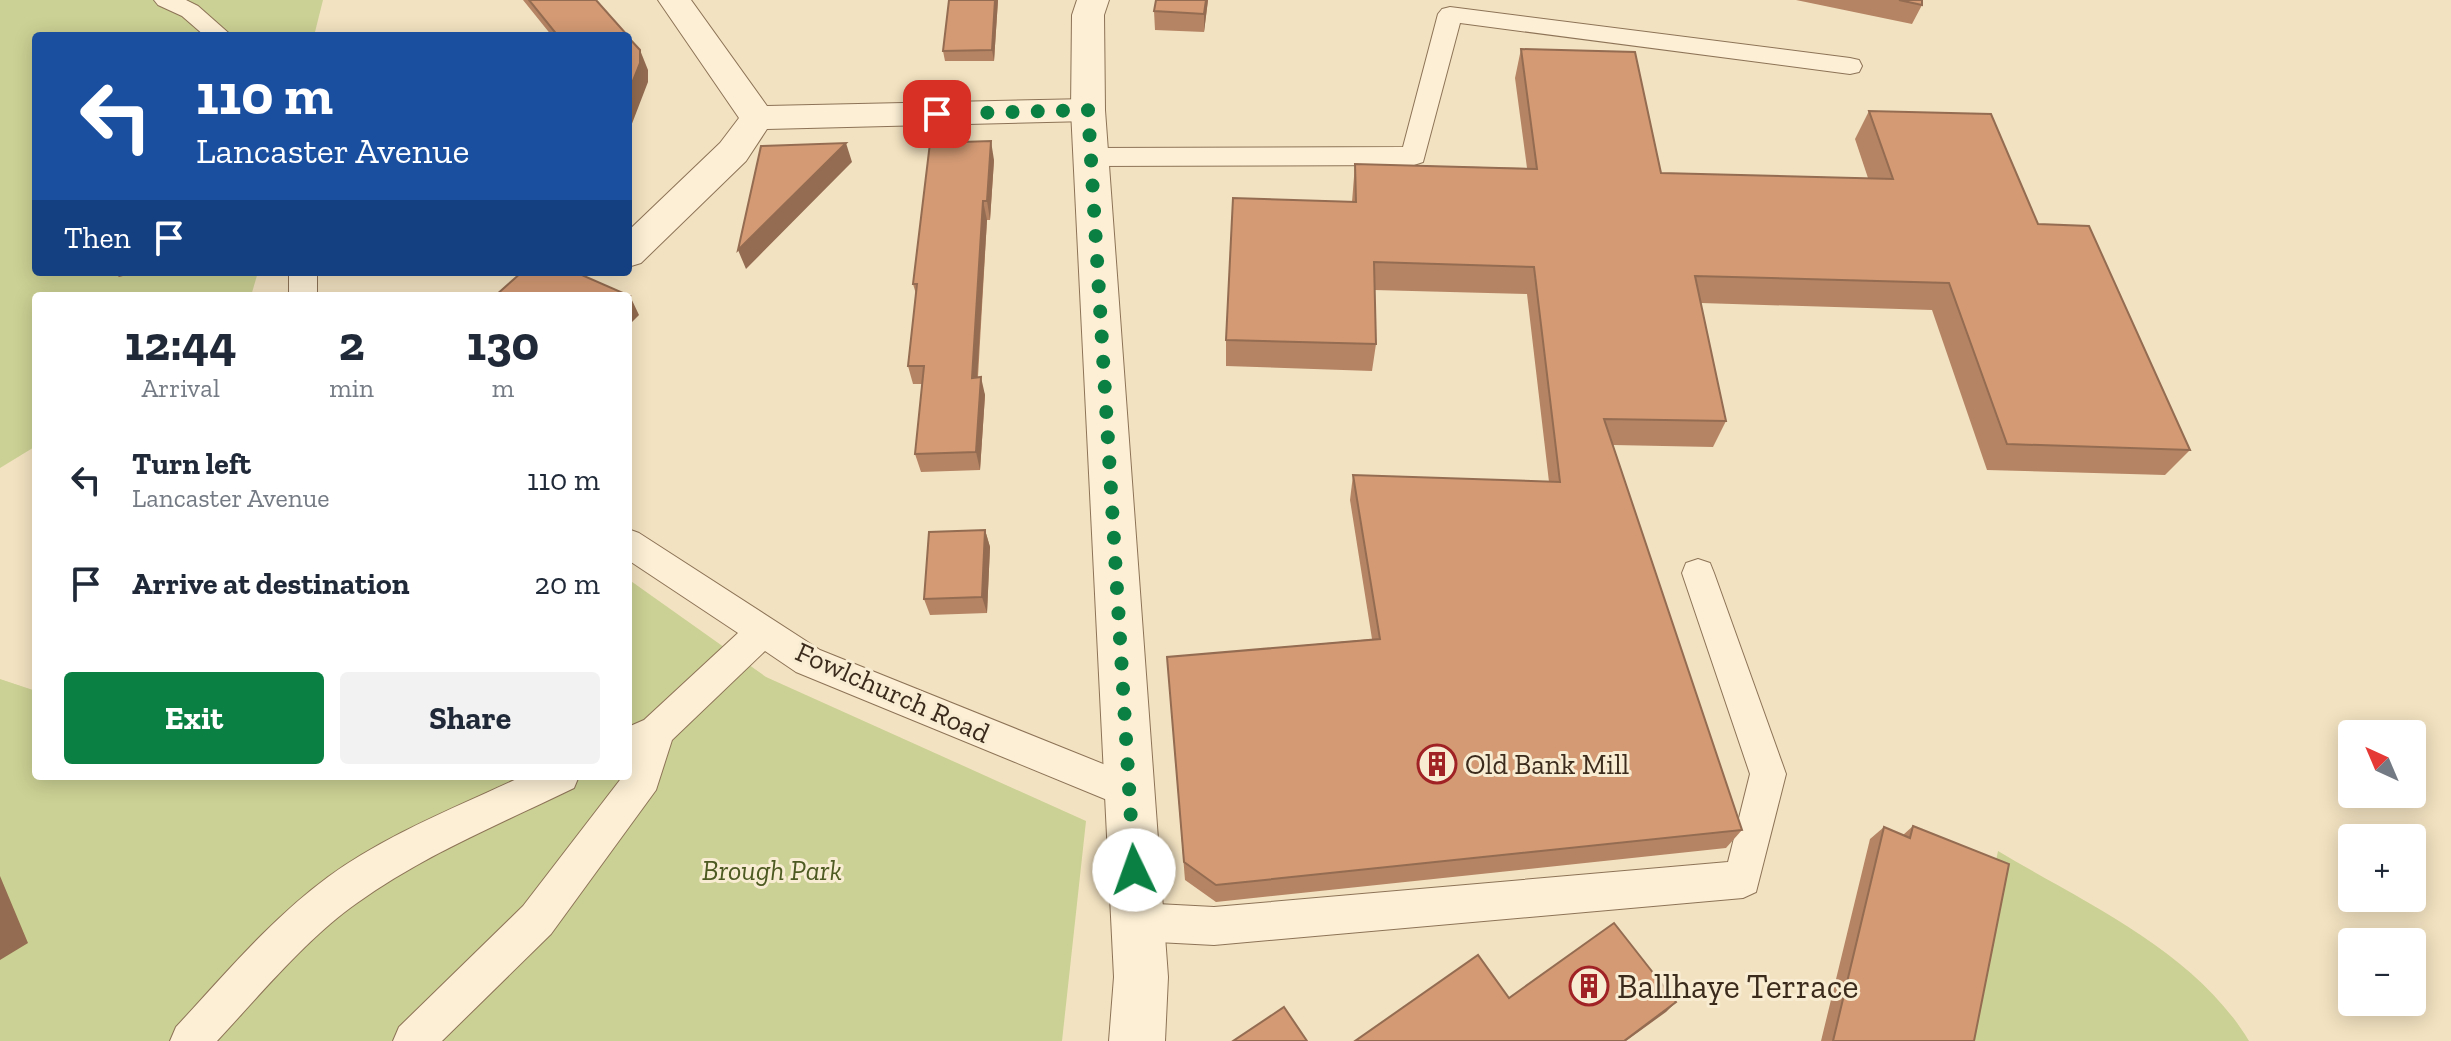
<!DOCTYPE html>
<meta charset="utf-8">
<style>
:root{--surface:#fff;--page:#f2f2f3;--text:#1f2937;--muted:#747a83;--accent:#0b8043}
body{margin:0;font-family:"Zilla Slab",serif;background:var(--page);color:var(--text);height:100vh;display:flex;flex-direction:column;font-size:30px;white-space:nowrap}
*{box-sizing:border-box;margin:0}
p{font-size:26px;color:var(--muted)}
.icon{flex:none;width:44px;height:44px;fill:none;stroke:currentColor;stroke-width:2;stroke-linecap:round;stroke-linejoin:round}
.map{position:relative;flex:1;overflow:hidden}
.drawer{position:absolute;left:32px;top:292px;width:600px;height:488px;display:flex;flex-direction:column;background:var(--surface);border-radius:8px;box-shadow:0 4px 20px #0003}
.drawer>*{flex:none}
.hud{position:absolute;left:32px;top:32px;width:600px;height:244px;border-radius:8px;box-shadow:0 4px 20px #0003;background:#1a4fa0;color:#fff;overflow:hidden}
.needle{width:52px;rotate:316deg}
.fabs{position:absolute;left:2338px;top:720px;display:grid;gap:16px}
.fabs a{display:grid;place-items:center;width:88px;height:88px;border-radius:8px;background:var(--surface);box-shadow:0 4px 20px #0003;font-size:40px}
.pin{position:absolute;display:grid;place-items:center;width:68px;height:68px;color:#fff;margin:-34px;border-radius:16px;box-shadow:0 4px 12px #0006}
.me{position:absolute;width:88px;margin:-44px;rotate:357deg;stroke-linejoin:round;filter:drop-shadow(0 0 6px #0008)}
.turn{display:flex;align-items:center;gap:28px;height:168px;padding:0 32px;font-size:36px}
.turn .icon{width:104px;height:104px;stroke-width:2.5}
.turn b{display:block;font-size:56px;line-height:68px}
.then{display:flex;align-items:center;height:76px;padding:0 32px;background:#0003;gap:16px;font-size:30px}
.eta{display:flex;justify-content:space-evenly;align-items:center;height:136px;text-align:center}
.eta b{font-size:48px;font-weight:800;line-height:56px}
.action{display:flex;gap:16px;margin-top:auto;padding:16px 32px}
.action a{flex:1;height:92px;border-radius:8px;background:var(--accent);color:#fff;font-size:32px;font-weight:800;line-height:92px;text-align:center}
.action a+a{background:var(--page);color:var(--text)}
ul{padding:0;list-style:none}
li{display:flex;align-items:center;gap:24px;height:104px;padding:0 32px}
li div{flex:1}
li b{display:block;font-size:30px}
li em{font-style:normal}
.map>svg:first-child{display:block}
</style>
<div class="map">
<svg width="2451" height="1041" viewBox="0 0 2451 1041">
<rect width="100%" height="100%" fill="#f2e2c1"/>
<path fill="#cbd194" d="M0,0H323L314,36H36V272H258L251,296H36V446L0,468Z
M628,579L766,677L1086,821L1062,1041H0V679L36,691V776H628Z
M1998,851C2085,903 2195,951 2249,1041H1959Z"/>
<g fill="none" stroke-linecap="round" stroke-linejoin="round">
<defs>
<path id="service" d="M154,0H186L198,6L232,36H205L182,16L158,5Z
M1450,7L1850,58L1859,60L1862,66L1859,72L1850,74L1460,23L1423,162L1414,165L1091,166L1082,163L1078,157L1082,151L1091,148L1403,147L1438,14L1442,9Z
M289,272H317V296H289Z
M628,529L639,533L820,650L1143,780L1148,792L1143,804L1130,809L1117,804L796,672L765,651L672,740L656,790L551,934L442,1041H393L399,1027L523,906L623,776H628L631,759L628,760V727L644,720L738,633L628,560Z
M1698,559L1710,563L1714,573L1786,774L1756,892L1743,898L1214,945L1138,941L1124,936L1119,922L1124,908L1138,903L1214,907L1728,862L1750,774L1682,573L1686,563Z
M523,776H579L574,788C500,824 424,855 357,903C308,937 258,997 217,1041H170L176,1027C224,975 271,919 328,877C387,834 457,807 523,776Z"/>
<path id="minor" d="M658,0H691L767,106L1088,99L1100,102L1105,110L1100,118L1088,121L767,129L746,161L641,263L628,267V231L720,143L739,118Z"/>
<path id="tertiary" d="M1077,0H1109L1104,15L1105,110L1168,977L1165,1041H1109L1114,977L1071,110L1072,15Z"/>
</defs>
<use href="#service" stroke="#8d7357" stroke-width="2"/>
<use href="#minor" stroke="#8d7357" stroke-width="2"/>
<use href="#tertiary" stroke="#8d7357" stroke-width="2"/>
<use href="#service" fill="#fcefd5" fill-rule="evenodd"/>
<use href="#minor" fill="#fcefd5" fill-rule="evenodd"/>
<use href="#tertiary" fill="#fcefd5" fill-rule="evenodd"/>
</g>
<path fill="#b58464" d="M523,0H596L628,36H552Z
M998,0L994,61H945L943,51Z
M1156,0H1208L1204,32L1155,30L1154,11Z
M1796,0H1922V5L1912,24Z
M1521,49L1661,173L1868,178L1855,139L1869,111L2038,224L2190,450L2165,475L1987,470L1932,310L1701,303L1726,421L1713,447L1613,445L1742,830L1726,848L1216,902L1185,880L1167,657L1372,639L1350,500L1353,475L1549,482L1527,294L1374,290L1376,344L1372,371L1226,366V340L1352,202L1355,164L1527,168L1515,78Z
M994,160L990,220H987L978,377L985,395L980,470L921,472L915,454L923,384H913L908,366L916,294L913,284Z
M985,530L990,547L987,613L930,615L924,599Z
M1913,826L1974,1041H1821L1870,839L1884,827L1903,835Z"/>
<path fill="#946c51" d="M995,0H998L994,61L992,50Z
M1206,0H1208L1204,32V14Z
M640,50L648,70V82L628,134V93Z
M991,141L994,160L990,220L987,201Z
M846,143L852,162L746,269L738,250Z
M983,201L987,220L976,395L972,378Z
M114,272H139L119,277Z
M630,296L639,315L628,326V298Z
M981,377L985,395L980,470L976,452Z
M985,530L990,547L987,613L982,597Z
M0,876L28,943L0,960Z
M1676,1002L1666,1012L1626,1041H1624Z"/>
<path fill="#d39a74" stroke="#946c51" stroke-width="2" d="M529,0H596L628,36H558Z
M949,0H995L992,50L943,51Z
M1156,0H1206L1204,14L1154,11Z
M1899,0H1922V5Z
M628,37L640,50V63L628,93Z
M1521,49L1635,52L1661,173L1893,179L1869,111L1991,114L2038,224L2089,226L2190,450L2007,444L1949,283L1695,276L1726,421L1604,419L1742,830L1216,885L1184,862L1167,657L1380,639L1353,475L1560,482L1534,267L1374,262L1376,344L1226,340L1233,198L1356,202L1355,164L1537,169Z
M991,141L987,201H983L972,378L981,377L976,452L915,454L924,366H908L917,284H913L930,143Z
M846,143L738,250L761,146Z
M522,272H575L630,296L628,298V296H495Z
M985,530L982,597L924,599L929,532Z
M1913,826L2009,864L1974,1041H1833L1884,827L1910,838Z
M1614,923L1676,1002L1624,1041H1355L1478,955L1509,998Z
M1284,1007L1307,1041H1233Z"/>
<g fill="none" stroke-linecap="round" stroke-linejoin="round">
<path stroke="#0b8043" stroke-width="14" stroke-dasharray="0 25.2" d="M937,114L1088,110L1134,870"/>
</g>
<defs>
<symbol id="building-ring" viewBox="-11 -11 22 22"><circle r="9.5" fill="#f8ecd2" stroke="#a12225" stroke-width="1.5"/><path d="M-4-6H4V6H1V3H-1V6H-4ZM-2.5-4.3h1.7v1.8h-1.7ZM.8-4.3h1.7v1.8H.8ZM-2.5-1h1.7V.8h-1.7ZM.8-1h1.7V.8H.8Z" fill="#a12225"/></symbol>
</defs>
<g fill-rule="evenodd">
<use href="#building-ring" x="1415" y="742" width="44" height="44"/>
<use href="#building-ring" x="1567" y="964" width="44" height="44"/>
</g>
<g text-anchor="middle" stroke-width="6" stroke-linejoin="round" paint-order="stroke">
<g font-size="28" fill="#3b2b1d" stroke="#f8ecd2">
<text transform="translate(893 692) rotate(24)" y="10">Fowlchurch Road</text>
</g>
<g font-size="28" fill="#3b2b1d" stroke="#f8ecd2" text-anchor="start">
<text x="1465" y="774">Old Bank Mill</text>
</g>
<g font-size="28" font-style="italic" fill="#4d5a21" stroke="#f8ecd2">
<text x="772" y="880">Brough Park</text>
</g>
<g font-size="34" fill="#3b2b1d" stroke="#f8ecd2" text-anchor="start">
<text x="1617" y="998">Ballhaye Terrace</text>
</g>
</g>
</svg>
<div class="fabs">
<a><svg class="needle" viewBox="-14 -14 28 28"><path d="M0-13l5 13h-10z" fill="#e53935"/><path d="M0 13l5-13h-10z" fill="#747a83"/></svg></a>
<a>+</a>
<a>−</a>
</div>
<div class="pin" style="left:937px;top:114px;background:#d93025"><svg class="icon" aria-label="arrive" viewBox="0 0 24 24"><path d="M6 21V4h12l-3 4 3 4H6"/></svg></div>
<svg class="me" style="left:1134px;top:870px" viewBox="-20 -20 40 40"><circle r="19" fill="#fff"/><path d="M0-13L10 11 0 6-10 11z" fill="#0b8043"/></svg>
<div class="hud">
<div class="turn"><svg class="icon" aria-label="left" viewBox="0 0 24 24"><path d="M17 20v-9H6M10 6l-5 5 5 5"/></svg><div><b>110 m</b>Lancaster Avenue</div></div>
<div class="then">Then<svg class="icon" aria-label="arrive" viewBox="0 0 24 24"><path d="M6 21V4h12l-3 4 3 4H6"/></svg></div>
</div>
<section class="drawer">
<div class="eta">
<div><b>12:44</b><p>Arrival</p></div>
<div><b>2</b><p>min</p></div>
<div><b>130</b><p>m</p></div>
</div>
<ul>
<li><svg class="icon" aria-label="left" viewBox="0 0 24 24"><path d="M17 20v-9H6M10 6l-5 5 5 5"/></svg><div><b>Turn left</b><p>Lancaster Avenue</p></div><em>110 m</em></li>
<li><svg class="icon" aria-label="arrive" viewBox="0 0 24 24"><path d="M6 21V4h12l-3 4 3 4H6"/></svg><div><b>Arrive at destination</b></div><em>20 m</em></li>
</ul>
<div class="action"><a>Exit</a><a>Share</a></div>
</section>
</div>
